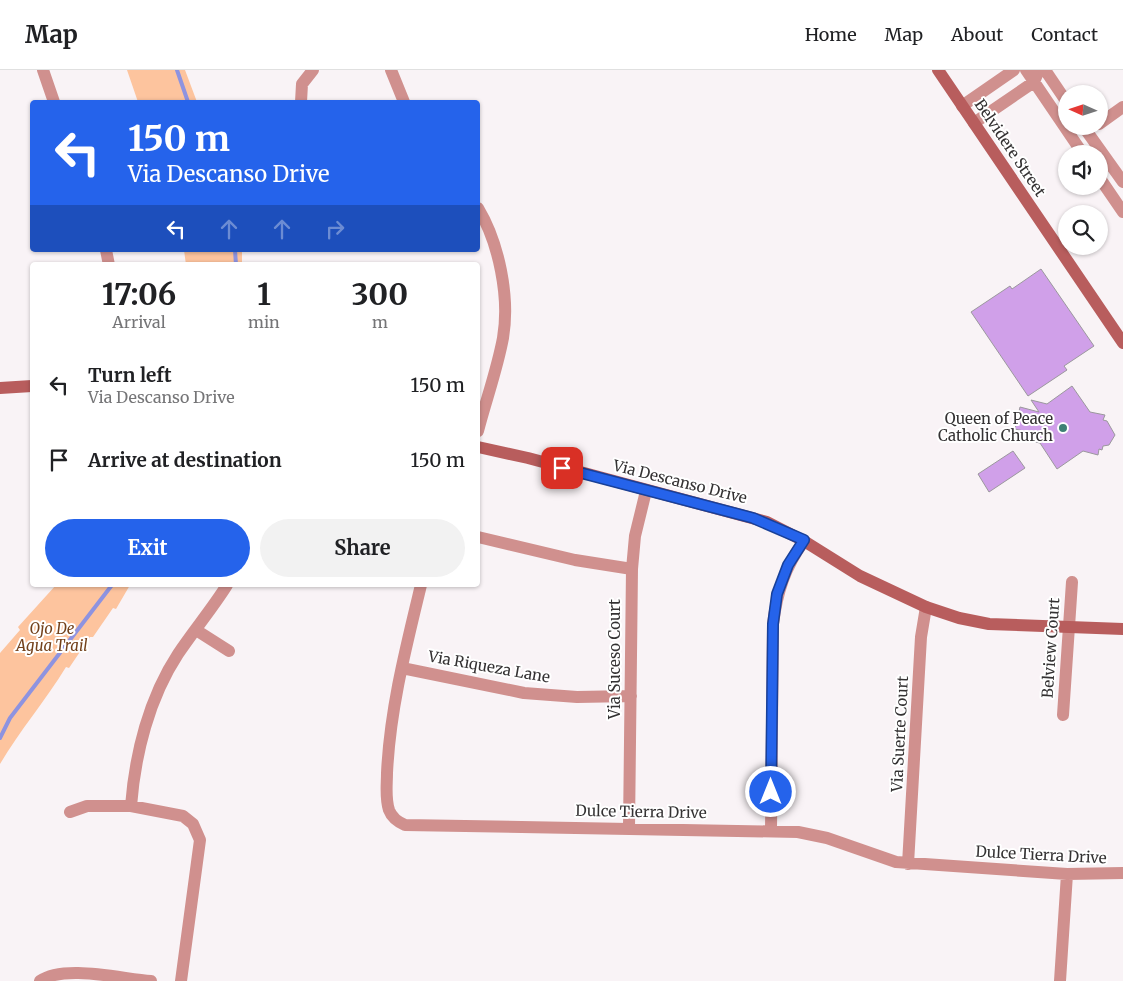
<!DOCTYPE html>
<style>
:root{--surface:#fff;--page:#f2f2f2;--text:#202124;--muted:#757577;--line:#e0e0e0;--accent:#2563eb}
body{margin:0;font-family:Merriweather,serif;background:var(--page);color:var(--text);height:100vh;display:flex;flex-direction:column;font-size:19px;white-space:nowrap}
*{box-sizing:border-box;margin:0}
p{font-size:16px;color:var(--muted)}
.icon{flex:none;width:28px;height:28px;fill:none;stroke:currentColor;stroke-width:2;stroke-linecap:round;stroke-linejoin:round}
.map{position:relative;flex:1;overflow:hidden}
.side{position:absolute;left:30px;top:192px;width:450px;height:325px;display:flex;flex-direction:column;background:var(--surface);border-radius:5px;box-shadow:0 1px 4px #0004}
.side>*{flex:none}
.top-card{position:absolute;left:30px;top:30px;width:450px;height:152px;border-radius:5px;box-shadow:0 1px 4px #0004;background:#2563eb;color:#fff;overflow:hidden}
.needle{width:32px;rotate:273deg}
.buttons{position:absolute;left:1058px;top:15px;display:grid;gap:10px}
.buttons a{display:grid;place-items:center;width:50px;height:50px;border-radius:50%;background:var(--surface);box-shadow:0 1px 4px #0004;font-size:25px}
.pin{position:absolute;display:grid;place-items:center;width:42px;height:42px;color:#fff;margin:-21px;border-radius:10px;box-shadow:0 2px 8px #0006}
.me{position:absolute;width:55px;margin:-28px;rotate:0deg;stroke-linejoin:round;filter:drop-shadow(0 0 4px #0008)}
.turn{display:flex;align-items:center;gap:18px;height:105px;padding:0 15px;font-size:22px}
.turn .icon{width:65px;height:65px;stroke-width:2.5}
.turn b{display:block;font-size:35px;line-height:42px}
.lanes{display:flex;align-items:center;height:48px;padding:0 15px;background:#0003;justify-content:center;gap:25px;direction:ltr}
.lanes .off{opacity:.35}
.eta{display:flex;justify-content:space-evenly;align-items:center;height:85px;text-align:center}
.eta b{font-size:30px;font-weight:700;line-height:35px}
.primary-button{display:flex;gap:10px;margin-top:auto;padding:10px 15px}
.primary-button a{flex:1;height:58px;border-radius:30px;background:var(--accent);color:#fff;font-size:20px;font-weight:700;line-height:58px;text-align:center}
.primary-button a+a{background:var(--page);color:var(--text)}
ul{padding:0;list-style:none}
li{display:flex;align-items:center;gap:15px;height:75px;padding:0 15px}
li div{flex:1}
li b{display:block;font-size:19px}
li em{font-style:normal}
header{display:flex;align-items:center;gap:30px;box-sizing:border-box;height:70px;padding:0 25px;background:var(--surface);border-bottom:1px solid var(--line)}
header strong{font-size:24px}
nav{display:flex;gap:28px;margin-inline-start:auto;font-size:18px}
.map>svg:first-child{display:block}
</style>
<header>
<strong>Map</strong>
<nav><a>Home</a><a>Map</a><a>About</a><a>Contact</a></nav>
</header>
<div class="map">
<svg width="1123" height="911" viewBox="0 0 1123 911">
<rect width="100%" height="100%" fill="#f9f3f6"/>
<path fill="#fdc49e" d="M127,0H185L197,32H138Z
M184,180H242V195H186Z
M56,515H130L116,539L113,538L93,567H90L69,598L66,597C46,630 20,660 0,694V583L20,560L18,557Z"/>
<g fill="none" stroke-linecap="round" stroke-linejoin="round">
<path stroke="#8e93e0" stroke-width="4" d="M177,0L188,32
M235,180L236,195
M0,668L10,648L112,515"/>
</g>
<path fill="#d0a0e9" stroke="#9b989d" d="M1041,199L1094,276L1064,296L1067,300L1028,326L971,242L1010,216L1012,219Z
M1072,316L1090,342L1105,345L1103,350L1107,351L1115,365L1109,375L1103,376L1102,380L1099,379L1098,385L1083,381L1057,399L1040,373L1030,371L1032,363L1015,359L1020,337L1039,342L1031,330L1047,334Z
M1013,381L1025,398L989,422L978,404Z"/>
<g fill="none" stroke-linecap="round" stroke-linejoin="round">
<path stroke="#d0908e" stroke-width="12" d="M43,0L54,32
M391,0L404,32
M1026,0L1083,84
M1045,0L1066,31
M301,32L302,14L313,0
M962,36L1014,0
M974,53L1034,12L1039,0
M1099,54L1123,37
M1083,56L1123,112
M1099,107L1123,142
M478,138C499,173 510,227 503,268C497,300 486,330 478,361
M106,180L109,195
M478,467L575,490L632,499
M421,515C406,577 390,639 387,703C387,715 385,728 389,740C392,748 398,752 405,755L798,762L827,768L896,792L1067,804L1123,803
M196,560L229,581
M402,598L524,623L577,627L631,626
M1063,645L1072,512
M131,736C135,684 149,628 178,584C194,560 212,539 227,515
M70,742L87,736H131L183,746L193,754L200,770L181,911
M629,758L632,499L635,466L646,421
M771,760L773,554C777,522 785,497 804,471
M908,794L921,567L926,537
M40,911C64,894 122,909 151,911
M1060,911L1067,804"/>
<path stroke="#b85d5d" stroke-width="12" d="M938,0L1123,273
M0,318L32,316
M478,377L528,388L767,452L804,471L860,506L926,537L959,548L989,554L1123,559"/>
</g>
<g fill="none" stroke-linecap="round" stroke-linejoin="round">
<defs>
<path id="route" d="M562,398L753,448L804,470L788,495L777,524L773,554L771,722"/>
</defs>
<use href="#route" stroke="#184099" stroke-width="12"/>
<use href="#route" stroke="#2563eb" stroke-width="9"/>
</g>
<circle fill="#3d8074" stroke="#fff" stroke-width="2" cx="1063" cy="358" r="5"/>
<g text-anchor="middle" stroke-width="4" stroke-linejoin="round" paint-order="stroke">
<g font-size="15" fill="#343233" stroke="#fff">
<text transform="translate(1010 78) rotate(56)" y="5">Belvidere Street</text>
<text transform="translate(680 412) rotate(14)" y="5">Via Descanso Drive</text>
<text transform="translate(1051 578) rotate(-86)" y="5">Belview Court</text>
<text transform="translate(615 589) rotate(-90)" y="5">Via Suceso Court</text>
<text transform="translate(489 597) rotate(10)" y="5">Via Riqueza Lane</text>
<text transform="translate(900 664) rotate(-87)" y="5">Via Suerte Court</text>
<text transform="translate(641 742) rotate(1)" y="5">Dulce Tierra Drive</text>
<text transform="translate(1041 785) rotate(3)" y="5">Dulce Tierra Drive</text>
</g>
<g font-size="15" fill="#343233" stroke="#fff" text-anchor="end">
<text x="1053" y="354">Queen of Peace<tspan x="1053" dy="17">Catholic Church</tspan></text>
</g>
<g font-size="15" font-style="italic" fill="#73411b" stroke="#fff">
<text x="52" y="564">Ojo De<tspan x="52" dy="17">Agua Trail</tspan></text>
</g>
</g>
</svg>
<div class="buttons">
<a><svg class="needle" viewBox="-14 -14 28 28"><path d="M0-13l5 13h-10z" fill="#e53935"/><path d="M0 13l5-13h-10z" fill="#757577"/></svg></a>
<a><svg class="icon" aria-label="sound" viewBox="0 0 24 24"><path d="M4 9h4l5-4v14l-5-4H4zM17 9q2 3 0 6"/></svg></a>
<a><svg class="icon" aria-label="search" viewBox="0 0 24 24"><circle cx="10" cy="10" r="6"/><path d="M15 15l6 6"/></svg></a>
</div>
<div class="pin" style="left:562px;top:398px;background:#d93025"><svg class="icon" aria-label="arrive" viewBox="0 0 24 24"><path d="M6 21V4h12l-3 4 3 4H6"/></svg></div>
<svg class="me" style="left:771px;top:722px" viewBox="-20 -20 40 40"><circle r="17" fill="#2563eb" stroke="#fff" stroke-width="3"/><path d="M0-11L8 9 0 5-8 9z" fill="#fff"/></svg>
<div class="top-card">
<div class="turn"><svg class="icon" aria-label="left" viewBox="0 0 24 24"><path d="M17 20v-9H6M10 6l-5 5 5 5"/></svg><div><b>150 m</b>Via Descanso Drive</div></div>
<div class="lanes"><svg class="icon" aria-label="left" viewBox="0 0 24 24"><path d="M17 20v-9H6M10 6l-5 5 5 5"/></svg><svg class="icon off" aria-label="ahead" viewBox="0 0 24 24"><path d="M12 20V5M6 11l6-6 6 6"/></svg><svg class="icon off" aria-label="ahead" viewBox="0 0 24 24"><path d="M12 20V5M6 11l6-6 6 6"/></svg><svg class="icon off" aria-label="right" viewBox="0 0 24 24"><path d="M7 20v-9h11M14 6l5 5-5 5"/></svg></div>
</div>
<section class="side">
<div class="eta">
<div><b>17:06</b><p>Arrival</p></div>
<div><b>1</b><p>min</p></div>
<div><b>300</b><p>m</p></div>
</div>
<ul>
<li><svg class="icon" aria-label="left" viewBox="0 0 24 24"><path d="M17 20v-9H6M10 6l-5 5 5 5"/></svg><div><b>Turn left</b><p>Via Descanso Drive</p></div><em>150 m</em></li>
<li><svg class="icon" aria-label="arrive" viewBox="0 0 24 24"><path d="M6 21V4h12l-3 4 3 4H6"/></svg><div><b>Arrive at destination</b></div><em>150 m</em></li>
</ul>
<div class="primary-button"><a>Exit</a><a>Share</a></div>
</section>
</div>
